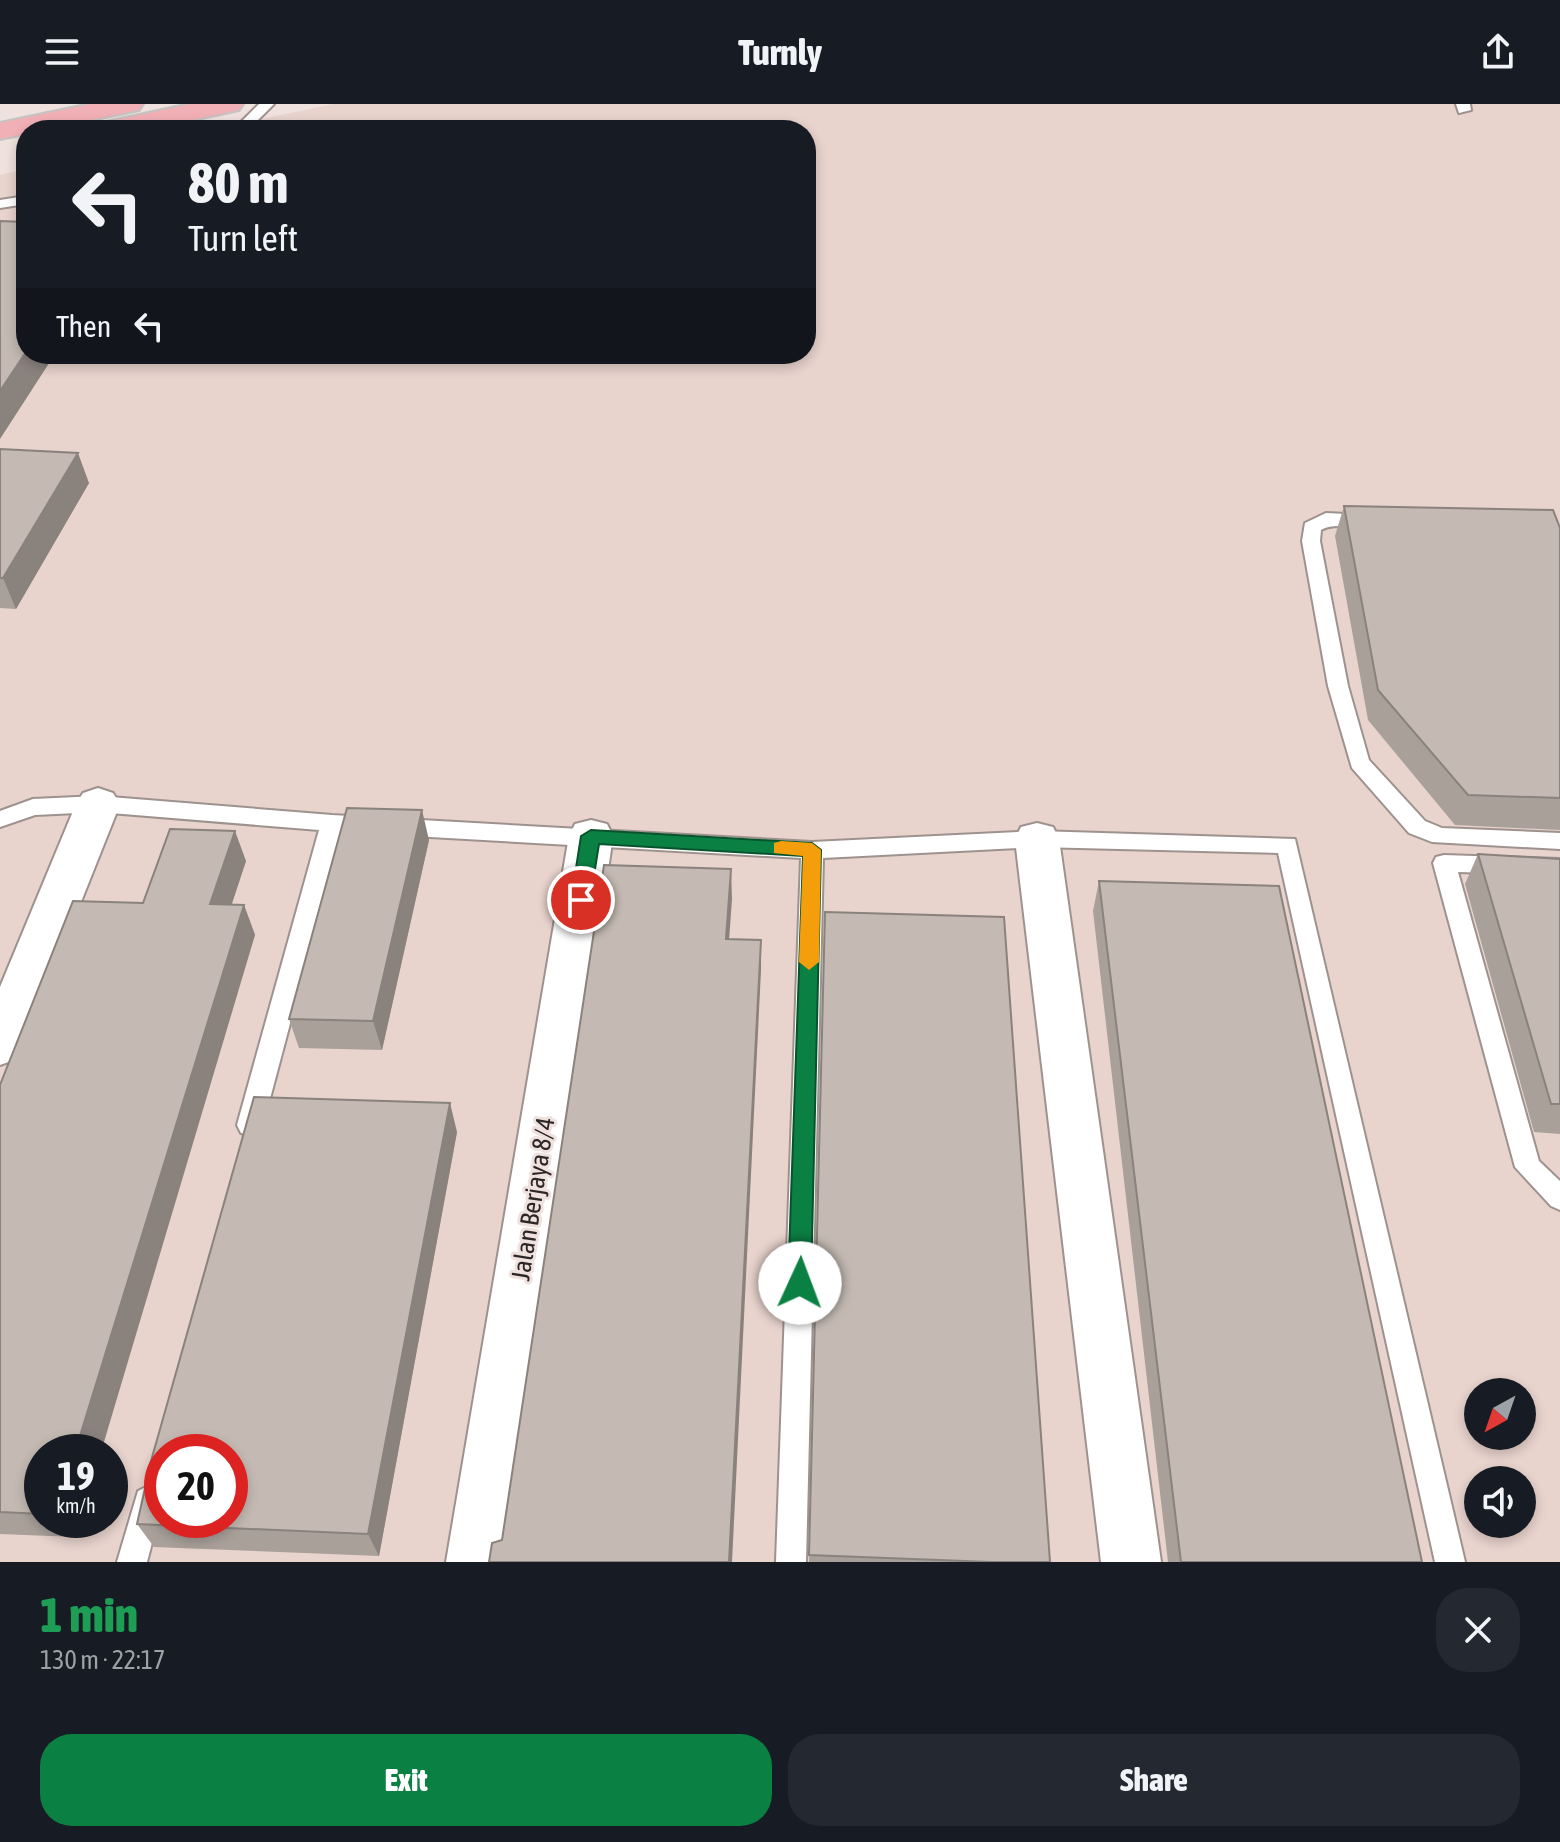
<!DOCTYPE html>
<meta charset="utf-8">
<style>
:root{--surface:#171b24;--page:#242831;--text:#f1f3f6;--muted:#9ea1a6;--accent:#0b8043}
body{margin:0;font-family:"Asap Condensed",sans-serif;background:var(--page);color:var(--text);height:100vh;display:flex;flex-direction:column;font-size:30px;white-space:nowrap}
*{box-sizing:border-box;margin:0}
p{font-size:26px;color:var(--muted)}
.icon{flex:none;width:44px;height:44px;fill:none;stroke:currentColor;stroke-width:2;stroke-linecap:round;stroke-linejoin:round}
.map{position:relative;height:1458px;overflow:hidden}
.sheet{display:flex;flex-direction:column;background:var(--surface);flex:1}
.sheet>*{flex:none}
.guide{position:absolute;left:16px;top:16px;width:800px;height:244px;border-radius:32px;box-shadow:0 4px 12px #0003;background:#171b24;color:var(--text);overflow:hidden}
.needle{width:52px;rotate:220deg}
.tools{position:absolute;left:1464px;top:1274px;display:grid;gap:16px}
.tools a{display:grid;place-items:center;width:72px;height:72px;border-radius:50%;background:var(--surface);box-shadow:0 4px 12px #0003;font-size:40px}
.speed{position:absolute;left:24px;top:1330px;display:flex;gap:16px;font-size:40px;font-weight:700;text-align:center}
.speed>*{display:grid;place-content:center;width:104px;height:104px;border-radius:50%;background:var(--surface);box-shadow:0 4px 12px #0003;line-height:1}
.speed small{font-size:20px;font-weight:400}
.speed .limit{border:12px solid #d22;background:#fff;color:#111}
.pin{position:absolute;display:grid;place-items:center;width:68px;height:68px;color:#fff;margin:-34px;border:4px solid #fff;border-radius:50%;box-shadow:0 2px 8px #0007}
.me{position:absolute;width:88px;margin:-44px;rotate:2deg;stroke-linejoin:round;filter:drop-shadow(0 0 6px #0008)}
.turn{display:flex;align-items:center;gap:28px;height:168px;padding:0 40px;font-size:36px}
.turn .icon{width:104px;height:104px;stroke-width:2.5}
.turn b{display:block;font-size:56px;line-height:68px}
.then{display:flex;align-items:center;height:76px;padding:0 40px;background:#0003;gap:16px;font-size:30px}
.round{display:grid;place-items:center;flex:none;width:84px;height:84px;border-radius:32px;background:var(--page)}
.summary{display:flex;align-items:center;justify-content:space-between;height:136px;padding:0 40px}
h1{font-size:48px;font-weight:800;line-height:60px;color:#1e9e55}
.button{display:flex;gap:16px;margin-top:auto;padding:16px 40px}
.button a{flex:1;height:92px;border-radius:32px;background:var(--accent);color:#fff;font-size:32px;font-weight:800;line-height:92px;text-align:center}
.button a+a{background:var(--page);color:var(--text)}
header{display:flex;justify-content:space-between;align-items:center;height:104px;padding:0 40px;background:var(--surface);font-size:36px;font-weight:800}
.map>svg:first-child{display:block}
</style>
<header><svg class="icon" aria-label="menu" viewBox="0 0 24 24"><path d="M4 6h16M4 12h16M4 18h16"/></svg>Turnly<svg class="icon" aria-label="share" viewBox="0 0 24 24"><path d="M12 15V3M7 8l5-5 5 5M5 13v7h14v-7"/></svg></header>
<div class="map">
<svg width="1560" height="1458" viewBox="0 0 1560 1458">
<rect width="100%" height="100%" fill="#efe1dd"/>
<path fill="#e8d3cd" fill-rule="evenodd" d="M333,0H1560V1458H0V71L26,65V250H806V26H210ZM1478,1288H1522V1332H1478ZM42,1348H110V1416H42ZM162,1348H230V1416H162ZM1478,1376H1522V1420H1478Z"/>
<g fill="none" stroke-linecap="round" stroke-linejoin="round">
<defs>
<path id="lane" d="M259,0H274L248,26H233Z
M1456,0H1470L1471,6L1459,9Z
M26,92V100L0,104V96Z
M1326,409L1367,411L1376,417C1362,430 1338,416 1321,426L1320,437L1348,582L1369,656L1425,717L1442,724L1560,729V745L1432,738L1409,729L1352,664L1328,582L1302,437L1305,419Z
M98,692L332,711L812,738L1037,727L1295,735L1465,1458H1435L1278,749L1037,743L823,754L806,1458H776L801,754L341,728L263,1021L259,1029L250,1032L241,1029L237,1021L319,726L98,708L35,711L0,723V707L33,695Z
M1444,751L1560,755V771L1458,768L1539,1057L1560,1077V1106L1551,1102L1515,1063L1433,759L1436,753Z
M148,1382L158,1387L162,1400L147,1458H117L138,1387Z"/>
<path id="street" d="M98,684L113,689L120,700L24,941L17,955L0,961V883L76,700L83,689Z
M591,716L607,720L613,732L506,1458H446L569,732L575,720Z
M1037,719L1053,723L1059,735L1161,1458H1101L1015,735L1021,723Z"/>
<path id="primary" d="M90,0H143L139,6L129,8L44,26H26V30L0,35V19Z
M190,0H243L239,6L146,26H93L97,20Z"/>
</defs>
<use href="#lane" stroke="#9e928e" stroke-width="4"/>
<use href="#street" stroke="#9e928e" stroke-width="4"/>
<use href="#primary" stroke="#c4c3c2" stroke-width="4"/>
<use href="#lane" fill="#fff" fill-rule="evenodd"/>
<use href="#street" fill="#fff" fill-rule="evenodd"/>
<use href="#primary" fill="#f1b0b6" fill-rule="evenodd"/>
</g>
<path fill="#a9a09a" d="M0,345L89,379L16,505L0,504Z
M1344,402L1560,424V726L1455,721L1368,616L1335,432Z
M429,736L382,946L299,944L289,915Z
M1478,750L1560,755V1030L1534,1028L1465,780Z
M246,757L231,801H244L255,831L42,1348V1416H80L75,1433L0,1430V981Z
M1099,777L1422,1458H1168L1093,807Z
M825,808L1050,1458H809Z
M457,1028L379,1452L154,1443L137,1420Z"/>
<path fill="#89827d" d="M26,248V250H55L0,335V287Z
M78,349L89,379L16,505L3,474Z
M422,706L429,736L382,946L373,917Z
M235,727L246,757L222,830L210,800Z
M731,765L732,795L727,865L726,835Z
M244,801L255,831L101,1348H75Z
M761,836V866L732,1458H729Z
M450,999L457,1028L379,1452L368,1430Z
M61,1416H80L75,1433Z"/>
<path fill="#c4bab3" stroke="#89827d" stroke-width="2" fill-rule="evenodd" d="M0,117L26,118V248L0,287Z
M0,345L78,349L3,474H0Z
M1344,402L1553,406L1560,424V694L1468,691L1378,586Z
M347,704L422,706L373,917L289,915Z
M170,725L235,727L210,800L244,801L75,1348H42V1410L0,1408V981L73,797L143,799Z
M1478,750L1560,755V1000H1551Z
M604,761L731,765L726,835L761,836L729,1458H489L492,1439L502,1436Z
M1099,777L1279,782L1422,1458H1181Z
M825,808L1004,813L1050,1458H991L809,1451Z
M254,993L450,999L368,1430L137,1420L151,1357ZM162,1348H230V1416H162Z"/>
<path fill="#0b8043" stroke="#07532c" stroke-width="2" d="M591,726L812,739L821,746L811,1179L808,1187L800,1190L792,1187L788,1179L803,752L599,740L590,796L581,803L571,796L581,732Z"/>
<path fill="#f59e0b" d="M781,737L812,739L821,746L819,858L809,866L799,858L803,752L774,749V739Z"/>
<g text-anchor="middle" stroke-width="6" stroke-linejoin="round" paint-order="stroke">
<g font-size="26" fill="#2c2726" stroke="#efe1dd">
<text transform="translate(533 1095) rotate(-81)" y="9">Jalan Berjaya 8/4</text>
</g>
</g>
</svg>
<div class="tools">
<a><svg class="needle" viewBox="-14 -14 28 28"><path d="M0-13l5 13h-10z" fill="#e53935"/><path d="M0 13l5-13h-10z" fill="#9ea1a6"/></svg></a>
<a><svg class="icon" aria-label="sound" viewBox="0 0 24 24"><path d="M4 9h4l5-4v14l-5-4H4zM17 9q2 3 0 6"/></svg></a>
</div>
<div class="speed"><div>19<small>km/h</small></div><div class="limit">20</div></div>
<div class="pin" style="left:581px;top:796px;background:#d93025"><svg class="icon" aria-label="arrive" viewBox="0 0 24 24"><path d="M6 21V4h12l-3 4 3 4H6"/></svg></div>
<svg class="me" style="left:800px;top:1179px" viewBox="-20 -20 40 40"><circle r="19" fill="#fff"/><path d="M0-13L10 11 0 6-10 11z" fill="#0b8043"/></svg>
<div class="guide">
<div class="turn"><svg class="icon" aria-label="left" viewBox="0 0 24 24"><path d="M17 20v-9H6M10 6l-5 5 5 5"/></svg><div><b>80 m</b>Turn left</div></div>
<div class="then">Then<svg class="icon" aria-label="left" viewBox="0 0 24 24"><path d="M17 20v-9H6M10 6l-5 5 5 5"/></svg></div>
</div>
</div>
<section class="sheet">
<div class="summary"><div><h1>1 min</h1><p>130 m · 22:17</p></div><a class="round"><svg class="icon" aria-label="close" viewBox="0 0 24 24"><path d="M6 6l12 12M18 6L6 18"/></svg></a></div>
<div class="button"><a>Exit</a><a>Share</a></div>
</section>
